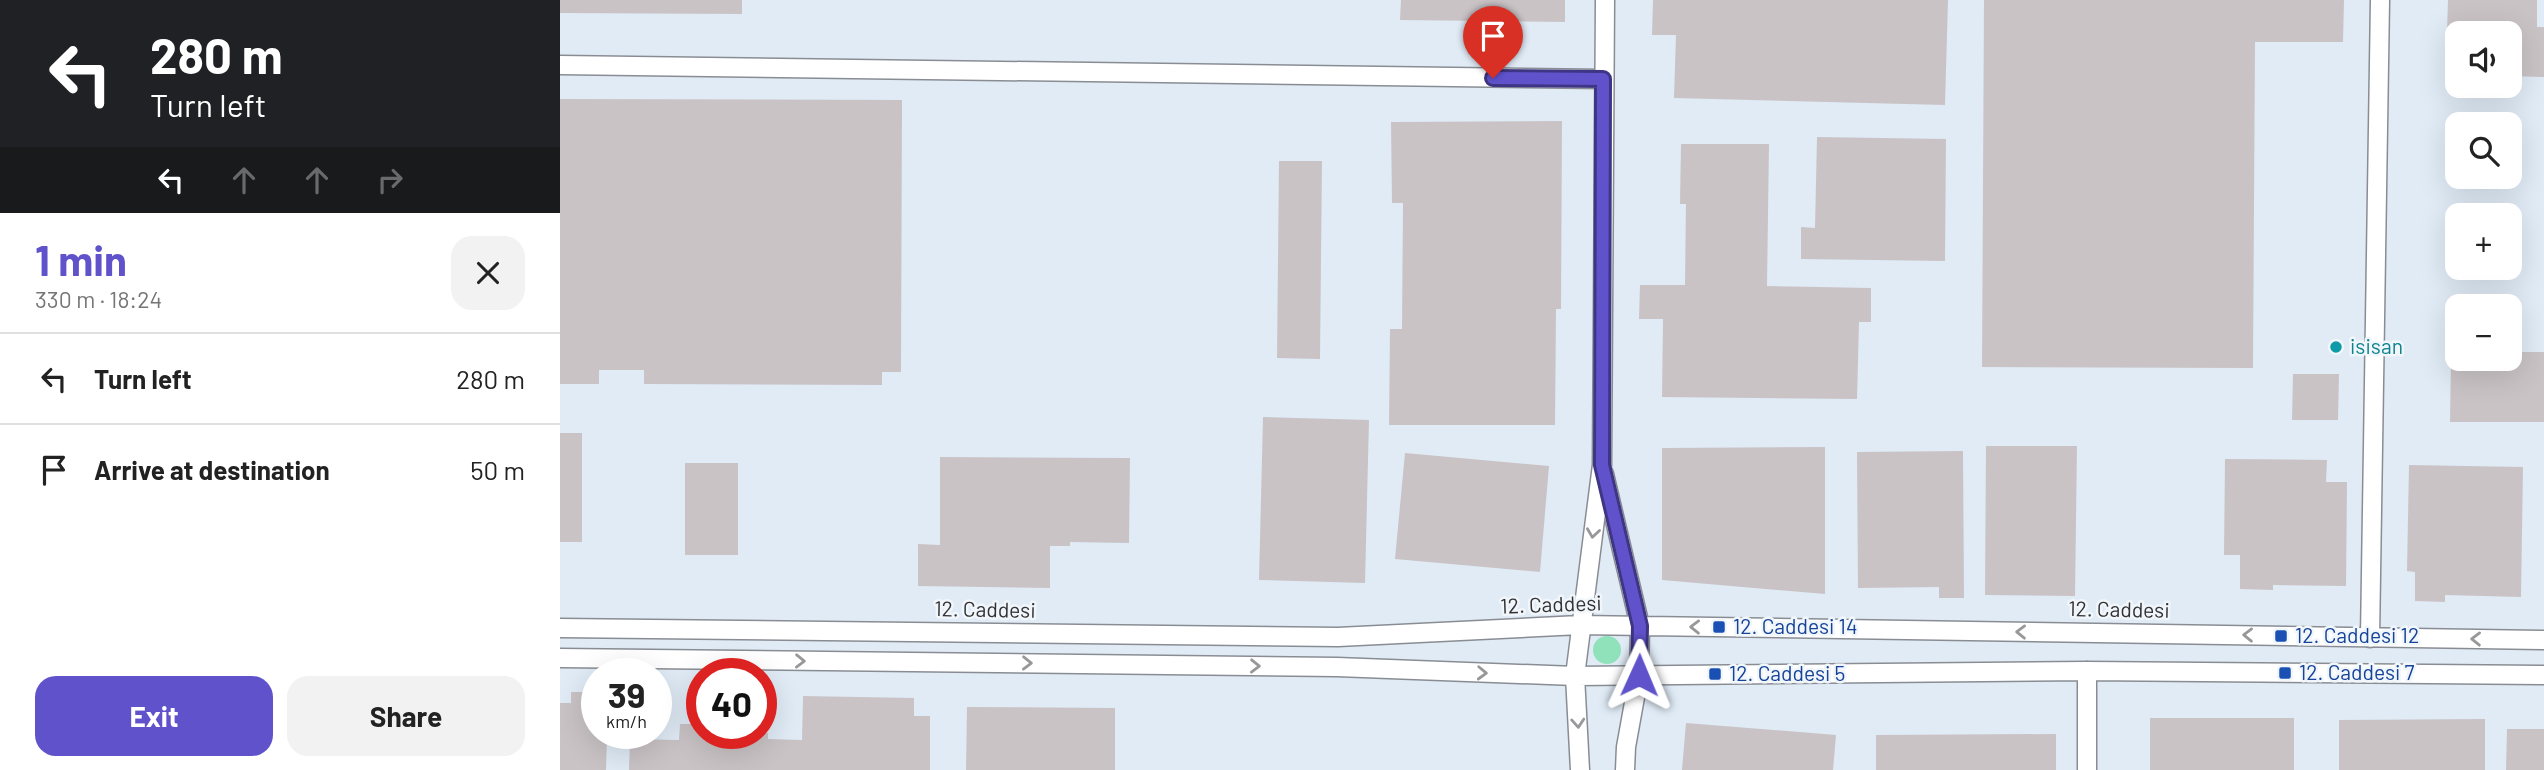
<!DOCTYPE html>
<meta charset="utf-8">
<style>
:root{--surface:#fff;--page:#f2f2f2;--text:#222;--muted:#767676;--line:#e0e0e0;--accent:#6052cb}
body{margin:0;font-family:Barlow,sans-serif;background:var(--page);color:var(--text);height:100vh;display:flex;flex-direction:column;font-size:26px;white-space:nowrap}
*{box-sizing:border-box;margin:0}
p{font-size:23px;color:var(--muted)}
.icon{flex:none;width:38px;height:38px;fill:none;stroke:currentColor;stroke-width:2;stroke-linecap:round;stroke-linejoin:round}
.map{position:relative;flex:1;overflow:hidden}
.drawer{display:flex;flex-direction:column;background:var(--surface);width:560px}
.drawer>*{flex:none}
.top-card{background:#202124;color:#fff;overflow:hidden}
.controls{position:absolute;left:1885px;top:21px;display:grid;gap:14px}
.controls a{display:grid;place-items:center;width:77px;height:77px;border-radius:14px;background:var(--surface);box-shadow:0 7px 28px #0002;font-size:35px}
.speed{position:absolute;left:21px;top:658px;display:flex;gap:14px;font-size:35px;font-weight:700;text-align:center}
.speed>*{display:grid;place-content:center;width:91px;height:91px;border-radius:50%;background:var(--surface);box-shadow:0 7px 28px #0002;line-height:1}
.speed small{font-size:18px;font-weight:400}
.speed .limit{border:10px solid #d22;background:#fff;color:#111}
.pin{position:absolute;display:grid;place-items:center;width:60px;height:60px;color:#fff;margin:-72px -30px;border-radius:50% 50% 50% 0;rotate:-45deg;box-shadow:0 0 7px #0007}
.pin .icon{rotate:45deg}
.me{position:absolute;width:77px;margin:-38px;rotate:1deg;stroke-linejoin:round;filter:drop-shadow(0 0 5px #0008)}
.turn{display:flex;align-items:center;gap:24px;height:147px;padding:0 35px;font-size:32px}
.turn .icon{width:91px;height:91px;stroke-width:2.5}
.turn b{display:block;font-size:49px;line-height:60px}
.lanes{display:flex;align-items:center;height:66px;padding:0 35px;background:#0003;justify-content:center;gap:35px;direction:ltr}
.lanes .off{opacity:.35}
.round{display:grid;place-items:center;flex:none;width:74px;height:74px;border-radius:21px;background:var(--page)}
.summary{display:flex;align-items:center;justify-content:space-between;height:119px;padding:0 35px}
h1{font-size:42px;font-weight:700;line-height:52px;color:var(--accent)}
.primary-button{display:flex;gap:14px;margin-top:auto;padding:14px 35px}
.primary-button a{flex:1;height:80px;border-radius:21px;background:var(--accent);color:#fff;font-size:28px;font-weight:700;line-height:80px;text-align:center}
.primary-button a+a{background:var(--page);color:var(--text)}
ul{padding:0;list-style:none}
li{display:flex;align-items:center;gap:21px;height:91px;padding:0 35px;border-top:2px solid var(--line)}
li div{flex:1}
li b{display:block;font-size:26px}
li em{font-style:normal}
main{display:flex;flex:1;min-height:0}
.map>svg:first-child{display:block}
</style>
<main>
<section class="drawer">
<div class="top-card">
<div class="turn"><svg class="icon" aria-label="left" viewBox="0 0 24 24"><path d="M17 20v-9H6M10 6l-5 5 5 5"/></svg><div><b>280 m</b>Turn left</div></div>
<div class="lanes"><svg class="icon" aria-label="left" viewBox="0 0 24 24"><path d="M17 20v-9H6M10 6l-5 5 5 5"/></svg><svg class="icon off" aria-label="ahead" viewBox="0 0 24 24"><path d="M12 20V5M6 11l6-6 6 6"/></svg><svg class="icon off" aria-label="ahead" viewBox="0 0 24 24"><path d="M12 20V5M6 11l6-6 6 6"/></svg><svg class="icon off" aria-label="right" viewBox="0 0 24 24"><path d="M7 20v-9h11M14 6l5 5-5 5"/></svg></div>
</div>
<div class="summary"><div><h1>1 min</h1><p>330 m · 18:24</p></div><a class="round"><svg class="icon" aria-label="close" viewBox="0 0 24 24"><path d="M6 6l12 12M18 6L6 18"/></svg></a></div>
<ul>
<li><svg class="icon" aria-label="left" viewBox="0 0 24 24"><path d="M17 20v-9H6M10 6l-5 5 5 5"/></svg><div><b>Turn left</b></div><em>280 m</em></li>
<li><svg class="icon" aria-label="arrive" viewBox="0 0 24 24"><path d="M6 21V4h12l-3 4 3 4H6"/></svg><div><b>Arrive at destination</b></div><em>50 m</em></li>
</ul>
<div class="primary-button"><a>Exit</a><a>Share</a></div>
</section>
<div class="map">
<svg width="1984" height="770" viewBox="0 0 1984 770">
<rect width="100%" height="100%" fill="#f1f6fb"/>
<path fill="#e0ebf6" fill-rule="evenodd" d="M0,0H1984V770H0ZM1897,33H1950V86H1897ZM1897,124H1950V177H1897ZM1897,215H1950V268H1897ZM1897,306H1950V359H1897ZM37,674H96V733H37ZM142,674H201V733H142Z"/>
<path fill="#90e2bb" d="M1033 650a14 14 0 1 1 28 0a14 14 0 1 1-28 0Z"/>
<path fill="#c9c3c6" d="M0,0H182V14L0,13Z
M841,0H1005V22L840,20Z
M1093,0H1388L1385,105L1114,98L1116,35H1092Z
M1424,0H1784L1783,42H1695L1693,368L1422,367Z
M1888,0H1977V27H1984V77L1950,76V33H1887Z
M0,99L342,100L341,372H322V385L84,384V370H39V384H0Z
M1002,121L1001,309H996L995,425H829L830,329H842L843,203H832L831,122Z
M1257,137L1386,139L1385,261L1241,259V227L1255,228Z
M1121,144H1209L1207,286L1311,288V322H1299L1297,399L1102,397L1103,319H1079L1080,285H1125L1126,204H1120Z
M719,161H762L760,359L717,358Z
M1950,352H1984V422H1890L1891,359H1950Z
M1733,374H1779L1778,420H1732Z
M703,417L809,420L805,583L699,580Z
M0,433H22V542H0Z
M1426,446H1517L1515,596L1425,595Z
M1265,447V594L1102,580V448Z
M1403,451L1404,598H1379V587L1298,588L1297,452Z
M845,453L989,466L980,572L835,559Z
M380,457L570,458L569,543L510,542V546H490V588L358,586V544L380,545Z
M1665,459L1767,460L1766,482H1787L1786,586L1713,585V590L1680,589V555H1664Z
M125,463H178V555H125Z
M1849,465L1963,467L1961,597L1885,595V602L1855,601V572L1847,571Z
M11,692H37V733H47L46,770H0V703H11Z
M243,696L354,698V716H370V770H69L70,739L119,740L120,724H142V733H208V739L242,740Z
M407,707L555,708V770H406Z
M1590,718H1734V770H1590Z
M1925,719V770H1779V720Z
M1126,723L1276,735L1273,770H1122Z
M1947,729H1984V770H1946Z
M1496,734V770H1316V735Z"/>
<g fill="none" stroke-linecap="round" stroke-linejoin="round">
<defs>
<path id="minor" d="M0,65L1043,79
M1044,474L1080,626L1079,675L1066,747L1065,770
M0,628L778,637L1020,625L1984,640
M1810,638L1820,0
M0,658L777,667L1015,676L1527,671L1984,675
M1020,770L1015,676L1042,465L1045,0
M1527,770V671"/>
</defs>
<use href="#minor" stroke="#898d93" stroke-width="21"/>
<use href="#minor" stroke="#fff" stroke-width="18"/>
</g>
<defs><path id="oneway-chevron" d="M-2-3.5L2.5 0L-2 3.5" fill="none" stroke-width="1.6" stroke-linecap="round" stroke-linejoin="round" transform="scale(1.75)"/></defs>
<g stroke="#98989a">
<use href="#oneway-chevron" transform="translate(1033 533) rotate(98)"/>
<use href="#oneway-chevron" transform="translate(1135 627) rotate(-179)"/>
<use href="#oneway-chevron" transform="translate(1461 632) rotate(-179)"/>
<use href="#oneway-chevron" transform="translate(1688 635) rotate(-179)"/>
<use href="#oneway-chevron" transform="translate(1916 639) rotate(-179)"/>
<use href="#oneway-chevron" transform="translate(240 661) rotate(1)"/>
<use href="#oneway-chevron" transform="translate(467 663) rotate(1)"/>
<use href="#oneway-chevron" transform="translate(695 666) rotate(1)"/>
<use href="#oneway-chevron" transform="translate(922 673) rotate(2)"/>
<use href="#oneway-chevron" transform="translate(1018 723) rotate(86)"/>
</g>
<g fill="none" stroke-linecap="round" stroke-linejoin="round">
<defs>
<path id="route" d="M933,78L1043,79L1042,465L1080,626L1079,675"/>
</defs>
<use href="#route" stroke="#3e3584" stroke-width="18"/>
<use href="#route" stroke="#6052cb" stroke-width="12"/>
</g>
<circle fill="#0f9aa8" stroke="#f1f6fb" stroke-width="2.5" cx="1776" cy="347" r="7"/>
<g fill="#1a4fb4" stroke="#f1f6fb" stroke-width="2.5">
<rect x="1152" y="620" width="14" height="14" rx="3.5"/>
<rect x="1714" y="629" width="14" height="14" rx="3.5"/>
<rect x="1718" y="666" width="14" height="14" rx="3.5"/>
<rect x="1148" y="667" width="14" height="14" rx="3.5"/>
</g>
<g text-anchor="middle" stroke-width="5" stroke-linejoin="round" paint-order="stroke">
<g font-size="21" fill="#0d838f" stroke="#f1f6fb" text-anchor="start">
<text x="1790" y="354">isisan</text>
</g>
<g font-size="21" fill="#313235" stroke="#f1f6fb">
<text transform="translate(991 605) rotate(-2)" y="7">12. Caddesi</text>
<text transform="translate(425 610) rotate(1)" y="7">12. Caddesi</text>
<text transform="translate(1559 610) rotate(1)" y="7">12. Caddesi</text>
</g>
<g font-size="21" fill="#164399" stroke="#f1f6fb" text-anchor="start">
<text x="1173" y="634">12. Caddesi 14</text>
<text x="1735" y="643">12. Caddesi 12</text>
<text x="1739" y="680">12. Caddesi 7</text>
<text x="1169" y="681">12. Caddesi 5</text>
</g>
</g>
</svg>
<div class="controls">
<a><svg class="icon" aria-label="sound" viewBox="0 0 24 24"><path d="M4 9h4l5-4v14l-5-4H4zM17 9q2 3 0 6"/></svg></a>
<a><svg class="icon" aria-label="search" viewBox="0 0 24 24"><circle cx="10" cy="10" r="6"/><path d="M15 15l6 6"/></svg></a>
<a>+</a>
<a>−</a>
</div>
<div class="speed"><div>39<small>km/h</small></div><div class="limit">40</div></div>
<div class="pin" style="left:933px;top:78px;background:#d93025"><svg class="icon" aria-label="arrive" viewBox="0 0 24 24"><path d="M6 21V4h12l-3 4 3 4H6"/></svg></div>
<svg class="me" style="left:1079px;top:675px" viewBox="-20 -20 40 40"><path d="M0-17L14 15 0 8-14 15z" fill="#6052cb" stroke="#fff" stroke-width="4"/></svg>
</div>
</main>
